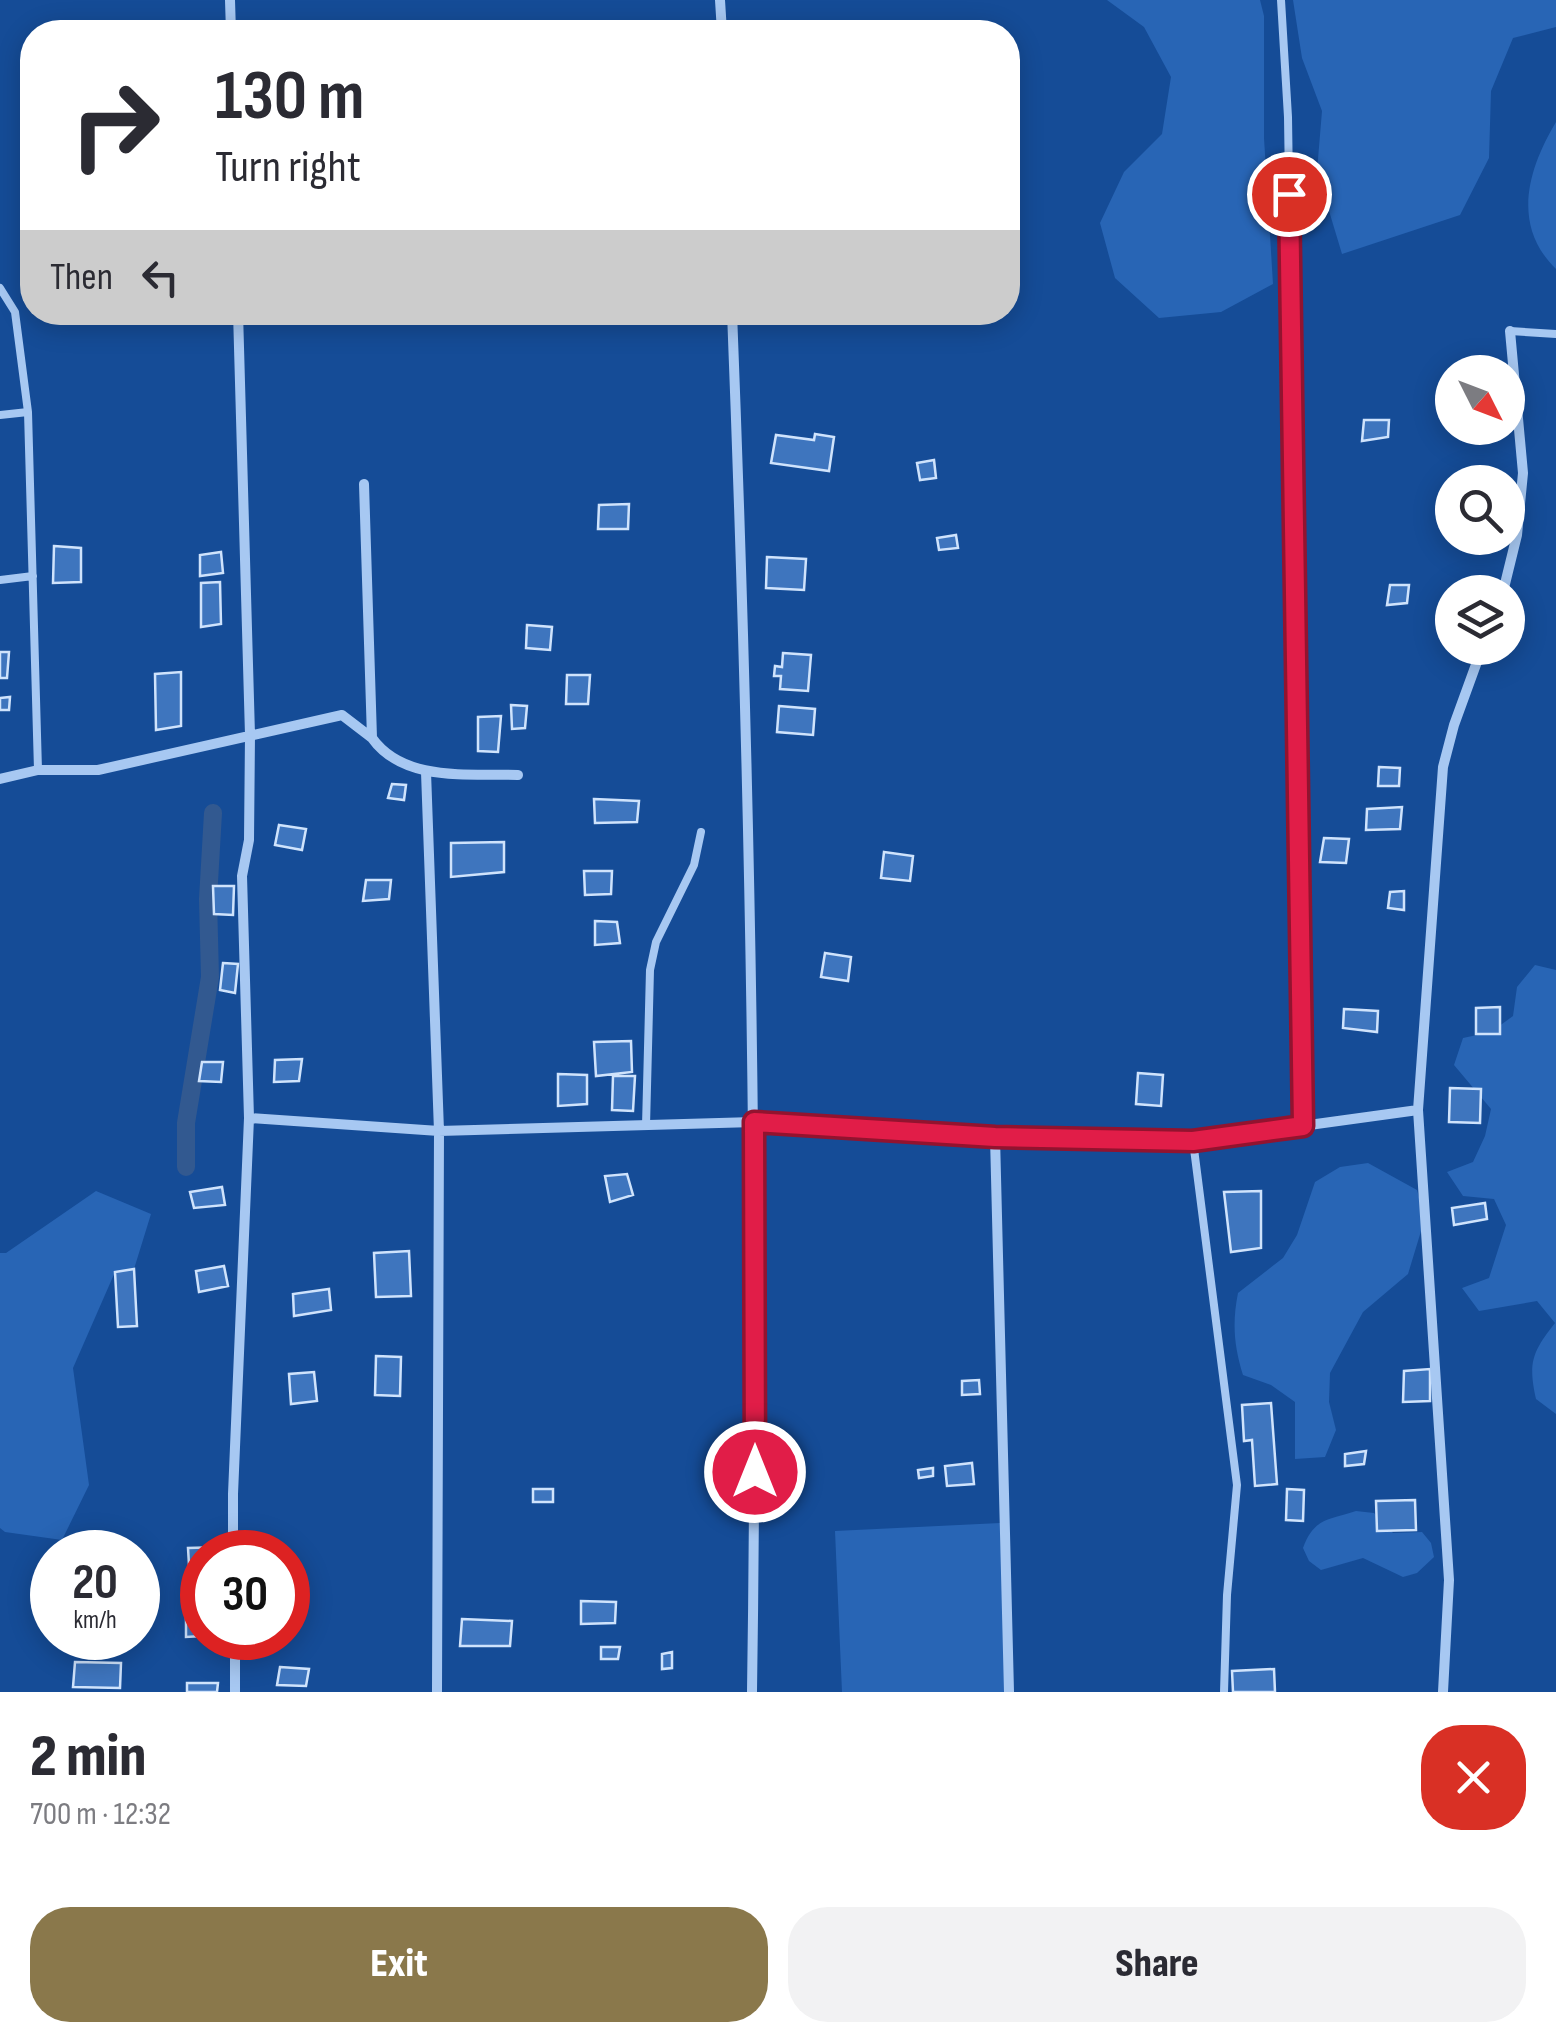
<!DOCTYPE html>
<meta charset="utf-8">
<style>
:root{--surface:#fff;--page:#f2f2f3;--text:#2b2b33;--muted:#7c7c81;--accent:#8a784b}
body{margin:0;font-family:"Sofia Sans Condensed",sans-serif;background:var(--page);color:var(--text);height:100vh;display:flex;flex-direction:column;font-size:38px;white-space:nowrap}
*{box-sizing:border-box;margin:0}
p{font-size:32px;color:var(--muted)}
.icon{flex:none;width:55px;height:55px;fill:none;stroke:currentColor;stroke-width:2;stroke-linecap:round;stroke-linejoin:round}
.map{position:relative;height:1692px;overflow:hidden}
.details{display:flex;flex-direction:column;background:var(--surface);flex:1}
.details>*{flex:none}
.top-card{position:absolute;left:20px;top:20px;width:1000px;height:305px;border-radius:40px;box-shadow:0 5px 25px #0003;background:#fff;color:var(--text);overflow:hidden}
.needle{width:65px;rotate:132deg}
.controls{position:absolute;left:1435px;top:355px;display:grid;gap:20px}
.controls a{display:grid;place-items:center;width:90px;height:90px;border-radius:50%;background:var(--surface);box-shadow:0 5px 25px #0003;font-size:50px}
.speed{position:absolute;left:30px;top:1530px;display:flex;gap:20px;font-size:50px;font-weight:700;text-align:center}
.speed>*{display:grid;place-content:center;width:130px;height:130px;border-radius:50%;background:var(--surface);box-shadow:0 5px 25px #0003;line-height:1}
.speed small{font-size:25px;font-weight:400}
.speed .limit{border:15px solid #d22;background:#fff;color:#111}
.pin{position:absolute;display:grid;place-items:center;width:85px;height:85px;color:#fff;margin:-42px;border:5px solid #fff;border-radius:50%;box-shadow:0 2px 10px #0007}
.me{position:absolute;width:110px;margin:-55px;rotate:0deg;stroke-linejoin:round;filter:drop-shadow(0 0 8px #0008)}
.turn{display:flex;align-items:center;gap:35px;height:210px;padding:0 30px;font-size:45px}
.turn .icon{width:130px;height:130px;stroke-width:2.5}
.turn b{display:block;font-size:70px;line-height:85px}
.then{display:flex;align-items:center;height:95px;padding:0 30px;background:#0003;gap:20px;font-size:38px}
.round{display:grid;place-items:center;flex:none;width:105px;height:105px;border-radius:40px;background:var(--page)}
.head{display:flex;align-items:center;justify-content:space-between;height:170px;padding:0 30px}
h1{font-size:60px;font-weight:800;line-height:75px}
.button{display:flex;gap:20px;margin-top:auto;padding:20px 30px}
.button a{flex:1;height:115px;border-radius:40px;background:var(--accent);color:#fff;font-size:40px;font-weight:800;line-height:115px;text-align:center}
.button a+a{background:var(--page);color:var(--text)}
.map>svg:first-child{display:block}
</style>
<div class="map">
<svg width="1556" height="1692" viewBox="0 0 1556 1692">
<rect width="100%" height="100%" fill="#154c97"/>
<path fill="#2865b5" d="M1107,0H1260L1264,16V138L1273,284L1221,312L1159,318L1115,278L1100,223L1124,172L1162,134L1171,77L1144,27Z
M1293,0H1556V27L1513,38L1491,91L1489,158L1460,215L1342,254L1317,171L1322,111L1302,58Z
M1556,122V269C1511,225 1528,169 1556,122Z
M1535,965L1556,970V1414L1536,1399C1528,1363 1532,1352 1555,1323L1537,1301L1479,1311L1462,1288L1489,1278L1506,1225L1494,1199L1463,1196L1447,1172L1473,1162L1485,1136L1491,1109L1454,1065L1463,1038L1491,1032L1513,1016L1517,987Z
M1368,1163L1417,1190L1425,1218L1408,1274L1363,1312L1330,1373L1329,1402L1336,1430L1325,1457L1295,1459V1402L1271,1385L1243,1375C1234,1346 1232,1323 1238,1293L1283,1258L1297,1235L1315,1182L1340,1167Z
M96,1191L151,1214L134,1269L115,1272L73,1368L89,1485L62,1540L5,1532L0,1528V1253H6Z
M1356,1511L1374,1513L1393,1533L1422,1532L1431,1543L1434,1557L1417,1573L1403,1577L1363,1558L1321,1570L1309,1561L1303,1548C1314,1518 1328,1520 1356,1511Z
M1000,1523L1006,1692H842L835,1531Z"/>
<g fill="none" stroke-linecap="round" stroke-linejoin="round">
<path stroke="#325990" stroke-width="18" d="M186,1167V1123L210,977L208,899L213,813"/>
</g>
<path fill="#3e75be" stroke="#cfe3fc" stroke-width="2.5" d="M1364,420H1389L1388,437L1362,441Z
M815,434L834,437L829,471L771,463L776,435L814,440Z
M934,460L936,478L920,480L917,463Z
M629,504L628,529H598L599,505Z
M956,535L958,548L939,550L937,538Z
M54,546L81,548V582L53,583Z
M221,552L223,573L200,576V555Z
M767,557L806,559L804,590L766,588Z
M220,582L221,624L201,627V583Z
M1390,585H1409L1407,603L1387,605Z
M527,625L552,627L550,650L526,648Z
M0,652H9L7,678H0Z
M783,653L811,655L808,691L780,689L781,676H774L775,666L782,667Z
M181,672V726L156,730L155,674Z
M567,675H590L588,704H566Z
M10,697L9,710H0V698Z
M511,705L527,706L525,728L512,729Z
M779,706L815,709L813,735L777,732Z
M501,716L498,752L478,751V717Z
M1379,767L1400,768L1399,786H1378Z
M392,784L406,785L404,800L388,798Z
M594,799L639,801L637,822L595,823Z
M1402,807L1400,829L1366,830L1367,809Z
M279,825L306,829L302,850L275,845Z
M1324,838L1349,839L1346,863L1320,862Z
M504,842V872L451,877V843Z
M884,852L913,856L910,881L881,878Z
M584,871H612L611,894L585,895Z
M366,880H391L389,899L363,901Z
M213,886H234L233,915L214,914Z
M1404,891V910L1388,908L1390,892Z
M595,921L617,922L620,943L595,945Z
M825,953L851,957L848,981L821,977Z
M223,963L238,964L235,993L220,990Z
M1500,1007V1034H1476V1008Z
M1344,1009L1378,1011L1377,1032L1343,1028Z
M631,1041L632,1072L596,1076L594,1042Z
M302,1059L299,1081L274,1082L275,1060Z
M202,1062H223L221,1082L199,1081Z
M1138,1073L1163,1075L1161,1106L1136,1104Z
M558,1074L587,1075V1104L558,1106Z
M613,1076H635L633,1111L612,1110Z
M1450,1088L1481,1089L1480,1123L1449,1122Z
M627,1174L633,1195L610,1202L605,1176Z
M222,1187L225,1205L194,1208L190,1192Z
M1261,1191V1248L1231,1252L1224,1192Z
M1485,1203L1487,1219L1454,1225L1452,1208Z
M409,1251L411,1296L376,1297L374,1253Z
M224,1266L228,1286L199,1292L196,1271Z
M134,1269L137,1326L118,1327L115,1272Z
M329,1289L331,1310L294,1316L293,1294Z
M376,1356L401,1357L400,1396L375,1395Z
M1430,1369V1401L1403,1402L1404,1371Z
M314,1372L317,1401L291,1404L289,1374Z
M979,1380L980,1394L962,1395V1381Z
M1271,1403L1277,1484L1255,1486L1252,1440L1244,1441L1242,1405Z
M1366,1451L1364,1464L1345,1466V1454Z
M972,1463L974,1484L947,1486L945,1466Z
M933,1468V1476L919,1478L918,1470Z
M533,1489H553V1502H533Z
M1287,1489L1304,1490L1303,1521L1286,1520Z
M1415,1500L1416,1530L1377,1531L1376,1501Z
M222,1547L221,1552H202V1565H189L188,1548Z
M581,1601L616,1602L615,1623L581,1624Z
M186,1615L202,1616V1636L186,1637Z
M462,1619L512,1621L510,1646H460Z
M601,1647H620L618,1659H601Z
M672,1652V1668L662,1669V1654Z
M75,1662L121,1663L120,1688L73,1687Z
M280,1667L309,1669L306,1686L277,1685Z
M1274,1669L1275,1692H1233L1232,1671Z
M187,1683H218L217,1692H187Z"/>
<g fill="none" stroke-linecap="round" stroke-linejoin="round">
<path stroke="#a7c8f2" stroke-width="8" d="M1281,0L1288,117L1303,1126
M0,288L15,312L28,412L38,770
M1510,331L1556,334
M0,415L28,412
M0,580L33,576
M646,1126L650,970L656,942L694,865L701,832
M1193,1141L1237,1485L1227,1595L1224,1692"/>
<path stroke="#a7c8f2" stroke-width="10" d="M230,0L231,32
M720,0L722,32
M238,312L250,735L249,840L242,876L249,1118
M732,312C750,772 759,1232 752,1692
M364,484L372,738C404,783 470,773 518,775
M1503,592L1517,535L1523,473L1510,331
M426,772L439,1131L437,1692
M0,779L38,770H98L342,715L372,738
M995,1137L1009,1692
M233,1552V1494L249,1118L439,1131L754,1122L995,1137L1193,1141L1418,1110
M235,1638V1692
M1443,1692L1449,1580L1418,1110L1443,767L1454,725L1482,648"/>
</g>
<g fill="none" stroke-linecap="round" stroke-linejoin="round">
<defs>
<path id="route" d="M755,1472L754,1122L995,1137L1193,1141L1303,1126L1289,194"/>
</defs>
<use href="#route" stroke="#92132f" stroke-width="25"/>
<use href="#route" stroke="#e11d48" stroke-width="18"/>
</g>
</svg>
<div class="controls">
<a><svg class="needle" viewBox="-14 -14 28 28"><path d="M0-13l5 13h-10z" fill="#e53935"/><path d="M0 13l5-13h-10z" fill="#7c7c81"/></svg></a>
<a><svg class="icon" aria-label="search" viewBox="0 0 24 24"><circle cx="10" cy="10" r="6"/><path d="M15 15l6 6"/></svg></a>
<a><svg class="icon" aria-label="layers" viewBox="0 0 24 24"><path d="M12 4l9 5-9 5-9-5zM3 14l9 5 9-5"/></svg></a>
</div>
<div class="speed"><div>20<small>km/h</small></div><div class="limit">30</div></div>
<div class="pin" style="left:1289px;top:194px;background:#d93025"><svg class="icon" aria-label="arrive" viewBox="0 0 24 24"><path d="M6 21V4h12l-3 4 3 4H6"/></svg></div>
<svg class="me" style="left:755px;top:1472px" viewBox="-20 -20 40 40"><circle r="17" fill="#e11d48" stroke="#fff" stroke-width="3"/><path d="M0-11L8 9 0 5-8 9z" fill="#fff"/></svg>
<div class="top-card">
<div class="turn"><svg class="icon" aria-label="right" viewBox="0 0 24 24"><path d="M7 20v-9h11M14 6l5 5-5 5"/></svg><div><b>130 m</b>Turn right</div></div>
<div class="then">Then<svg class="icon" aria-label="left" viewBox="0 0 24 24"><path d="M17 20v-9H6M10 6l-5 5 5 5"/></svg></div>
</div>
</div>
<section class="details">
<div class="head"><div><h1>2 min</h1><p>700 m · 12:32</p></div><a class="round" style="background:#d93025;color:#fff"><svg class="icon" aria-label="close" viewBox="0 0 24 24"><path d="M6 6l12 12M18 6L6 18"/></svg></a></div>
<div class="button"><a>Exit</a><a>Share</a></div>
</section>
